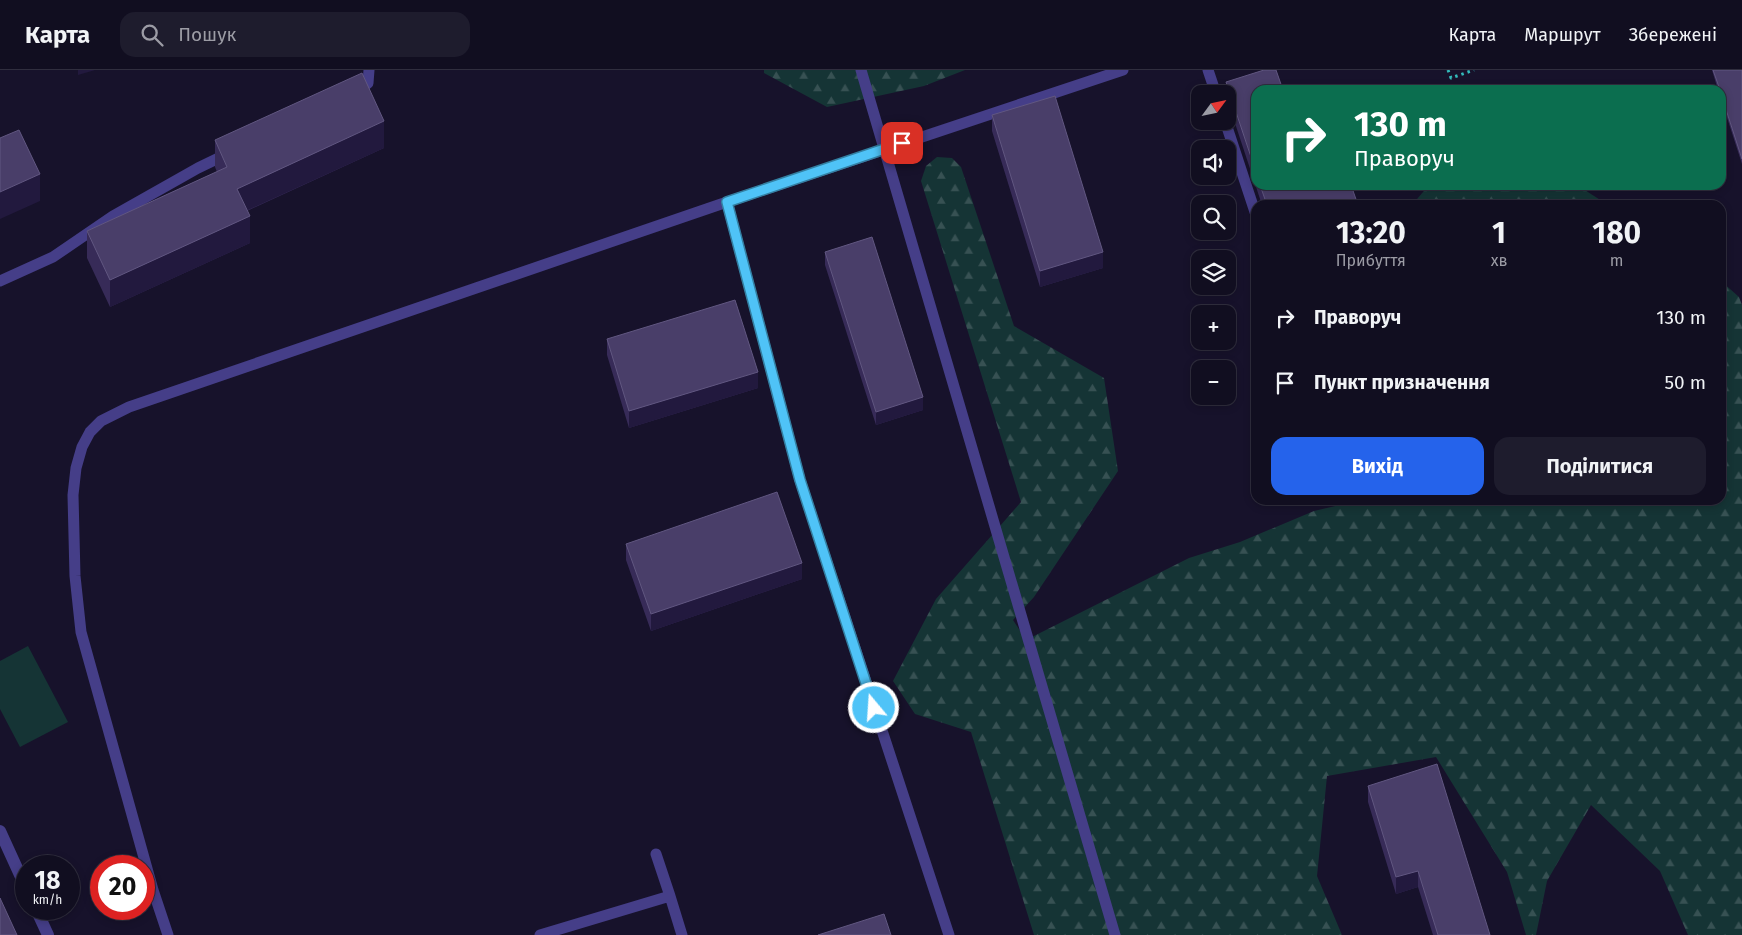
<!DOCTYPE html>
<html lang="uk">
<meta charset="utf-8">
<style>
:root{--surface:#110e20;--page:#1e1c2d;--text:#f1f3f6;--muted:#9c9ca5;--line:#302e3e;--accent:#2563eb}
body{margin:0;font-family:"Fira Sans",sans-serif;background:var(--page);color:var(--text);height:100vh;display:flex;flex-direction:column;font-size:19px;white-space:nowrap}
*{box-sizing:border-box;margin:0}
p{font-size:16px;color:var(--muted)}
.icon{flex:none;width:28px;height:28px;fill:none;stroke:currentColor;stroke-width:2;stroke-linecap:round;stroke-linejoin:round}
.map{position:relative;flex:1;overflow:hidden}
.side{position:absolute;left:1251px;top:130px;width:475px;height:305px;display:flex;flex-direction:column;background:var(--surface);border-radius:15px;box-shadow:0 2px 8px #0003,0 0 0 1px var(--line)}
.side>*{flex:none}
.hud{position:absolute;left:1251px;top:15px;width:475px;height:105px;border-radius:15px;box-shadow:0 2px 8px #0003,0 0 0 1px var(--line);background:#0b6e4f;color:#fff;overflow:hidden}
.needle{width:32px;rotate:57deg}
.controls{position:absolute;left:1191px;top:15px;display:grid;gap:10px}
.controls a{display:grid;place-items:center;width:45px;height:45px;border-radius:10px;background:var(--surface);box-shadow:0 2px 8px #0003,0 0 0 1px var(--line);font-size:25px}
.speed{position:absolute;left:15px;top:785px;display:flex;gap:10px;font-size:25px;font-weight:700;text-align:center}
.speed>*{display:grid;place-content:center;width:65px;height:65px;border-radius:50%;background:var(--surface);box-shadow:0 2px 8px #0003,0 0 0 1px var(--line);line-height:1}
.speed small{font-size:12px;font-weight:400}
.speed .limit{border:8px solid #d22;background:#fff;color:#111}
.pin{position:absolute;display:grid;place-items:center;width:42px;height:42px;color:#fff;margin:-21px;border-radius:10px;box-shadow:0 2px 8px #0006}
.me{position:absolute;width:55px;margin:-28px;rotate:342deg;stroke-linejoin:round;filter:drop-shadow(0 0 4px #0008)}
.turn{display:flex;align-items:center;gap:18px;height:105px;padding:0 20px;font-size:22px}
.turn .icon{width:65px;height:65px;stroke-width:2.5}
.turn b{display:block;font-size:35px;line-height:42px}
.eta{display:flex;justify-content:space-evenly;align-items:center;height:85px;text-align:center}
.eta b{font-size:30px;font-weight:700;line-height:35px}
.button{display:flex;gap:10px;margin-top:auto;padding:10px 20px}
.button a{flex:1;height:58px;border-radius:15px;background:var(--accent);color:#fff;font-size:20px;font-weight:700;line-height:58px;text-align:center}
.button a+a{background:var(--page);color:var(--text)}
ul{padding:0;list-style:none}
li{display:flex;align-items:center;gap:15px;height:65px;padding:0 20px}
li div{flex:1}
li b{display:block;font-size:19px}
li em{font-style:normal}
header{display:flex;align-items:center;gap:30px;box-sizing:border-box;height:70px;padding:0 25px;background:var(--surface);border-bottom:1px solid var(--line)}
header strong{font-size:24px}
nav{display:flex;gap:28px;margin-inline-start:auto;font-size:18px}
.search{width:350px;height:45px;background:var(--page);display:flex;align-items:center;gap:12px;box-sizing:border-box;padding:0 18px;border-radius:15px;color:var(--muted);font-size:19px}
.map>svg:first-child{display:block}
</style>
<header>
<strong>Карта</strong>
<div class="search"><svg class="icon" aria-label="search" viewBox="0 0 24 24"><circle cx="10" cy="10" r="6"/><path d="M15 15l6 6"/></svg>Пошук</div>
<nav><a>Карта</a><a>Маршрут</a><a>Збережені</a></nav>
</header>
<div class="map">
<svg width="1742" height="865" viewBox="0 0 1742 865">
<defs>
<pattern id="forest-firs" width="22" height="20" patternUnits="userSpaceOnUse" patternTransform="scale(1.25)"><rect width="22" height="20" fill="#153435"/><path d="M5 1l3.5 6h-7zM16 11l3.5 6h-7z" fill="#375153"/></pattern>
</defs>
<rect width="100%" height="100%" fill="#17122b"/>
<path fill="#153435" d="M28,576L68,652L20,677L0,639V591Z"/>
<path fill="url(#forest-firs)" d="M764,0H965L924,16L827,37L764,3Z
M937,87L952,88L961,97L1014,256L1104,308L1118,401L1034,527L1013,550L1026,570L1189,488L1240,472L1314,441L1361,430H1721V211L1739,227L1742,235V865H1688L1660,801L1591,735L1547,811L1536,865H1526L1507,802L1436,687L1327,706L1317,806L1342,865H1034L971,662L915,644L893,611L936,529L1021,432L921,111L926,96Z
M1429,115H1577L1608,135H1412Z"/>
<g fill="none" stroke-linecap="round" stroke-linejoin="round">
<path stroke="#3bb" stroke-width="3" stroke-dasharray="2.5 4" stroke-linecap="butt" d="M1448,0L1451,8L1474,0"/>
<path stroke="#453e88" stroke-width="11" d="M861,0L1115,865
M1208,0L1216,24
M356,22L368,13L369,0
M1225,51L1256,145
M727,132L800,410L949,865
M0,211L53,187L113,146L198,98L227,84
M656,784L670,826
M168,865L153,820L81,562L75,506L73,425L76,398L82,377L90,362L101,351L129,337L727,132L1123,0
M540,865L670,826L682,865"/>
<path stroke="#453e88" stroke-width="12" d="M0,761L26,818
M36,839L48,865"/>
</g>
<path fill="#372b58" d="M1712,0H1742V94L1721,29V20H1718Z
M1226,12L1256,20V115H1351L1358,135H1262L1228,32V24H1226Z
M992,45L1103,198L1040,217L992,61Z
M215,70L384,78L247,141L250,173L110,237L87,188V161L217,102L215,97Z
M825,182L923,340L876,355L825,195Z
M607,269L758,318L629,358L607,285Z
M626,474L802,509L651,561L626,490Z
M1368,716L1490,865H1433L1418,817L1396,824L1368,732Z"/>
<path fill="#22193e" d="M78,0H95L78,5Z
M384,51V78L237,145V119Z
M40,104V131L0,149V122Z
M250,146V173L110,237V210Z
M1103,182V198L1040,217V201Z
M758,302V318L629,358V341Z
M923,327V340L876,355V342Z
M802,493V509L651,561V544Z
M1418,801V817L1396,824V807Z"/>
<path fill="#493e69" stroke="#615781" d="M1264,0H1276L1283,20H1256V102L1226,12Z
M1713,0H1742V89L1721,24V20H1720Z
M362,3L384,51L237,119L250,146L110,210L87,161L227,97L215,70Z
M1055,26L1103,182L1040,201L992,45Z
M19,60L40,104L0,122V68Z
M1260,115H1351L1358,135H1267Z
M872,167L923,327L876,342L825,182Z
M735,230L758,302L629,341L607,269Z
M777,422L802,493L651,544L626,474Z
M1437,694L1490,865H1438L1418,801L1396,807L1368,716Z
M0,828L17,865H0Z
M884,844L891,865H818Z"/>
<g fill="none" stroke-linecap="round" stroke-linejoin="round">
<defs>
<path id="route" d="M874,638L800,410L727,132L902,73"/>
</defs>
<use href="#route" stroke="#337fa1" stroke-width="12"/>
<use href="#route" stroke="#4fc3f7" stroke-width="9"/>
</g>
</svg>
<div class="controls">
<a><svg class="needle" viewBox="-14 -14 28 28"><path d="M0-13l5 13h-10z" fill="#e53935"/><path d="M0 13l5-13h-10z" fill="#9c9ca5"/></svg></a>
<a><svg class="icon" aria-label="sound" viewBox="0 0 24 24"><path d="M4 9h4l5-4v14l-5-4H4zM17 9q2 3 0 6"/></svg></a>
<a><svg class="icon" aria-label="search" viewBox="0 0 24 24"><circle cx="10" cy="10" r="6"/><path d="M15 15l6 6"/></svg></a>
<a><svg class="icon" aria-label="layers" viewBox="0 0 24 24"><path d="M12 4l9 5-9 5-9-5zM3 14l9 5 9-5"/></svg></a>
<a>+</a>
<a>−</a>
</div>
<div class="speed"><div>18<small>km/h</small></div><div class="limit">20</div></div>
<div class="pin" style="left:902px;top:73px;background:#d93025"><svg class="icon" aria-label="arrive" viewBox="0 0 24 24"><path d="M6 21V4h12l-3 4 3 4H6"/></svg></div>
<svg class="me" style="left:874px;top:638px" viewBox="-20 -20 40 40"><circle r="17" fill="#4fc3f7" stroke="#fff" stroke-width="3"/><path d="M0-11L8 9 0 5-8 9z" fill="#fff"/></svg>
<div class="hud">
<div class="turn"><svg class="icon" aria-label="right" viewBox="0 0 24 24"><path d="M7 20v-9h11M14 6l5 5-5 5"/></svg><div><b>130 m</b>Праворуч</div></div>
</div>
<section class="side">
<div class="eta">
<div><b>13:20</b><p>Прибуття</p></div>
<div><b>1</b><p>хв</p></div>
<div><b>180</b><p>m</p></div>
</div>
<ul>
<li><svg class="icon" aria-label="right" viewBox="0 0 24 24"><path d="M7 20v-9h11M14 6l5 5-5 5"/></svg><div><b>Праворуч</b></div><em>130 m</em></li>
<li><svg class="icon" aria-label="arrive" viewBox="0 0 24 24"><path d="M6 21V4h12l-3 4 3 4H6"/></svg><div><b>Пункт призначення</b></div><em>50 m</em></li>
</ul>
<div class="button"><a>Вихід</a><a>Поділитися</a></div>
</section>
</div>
